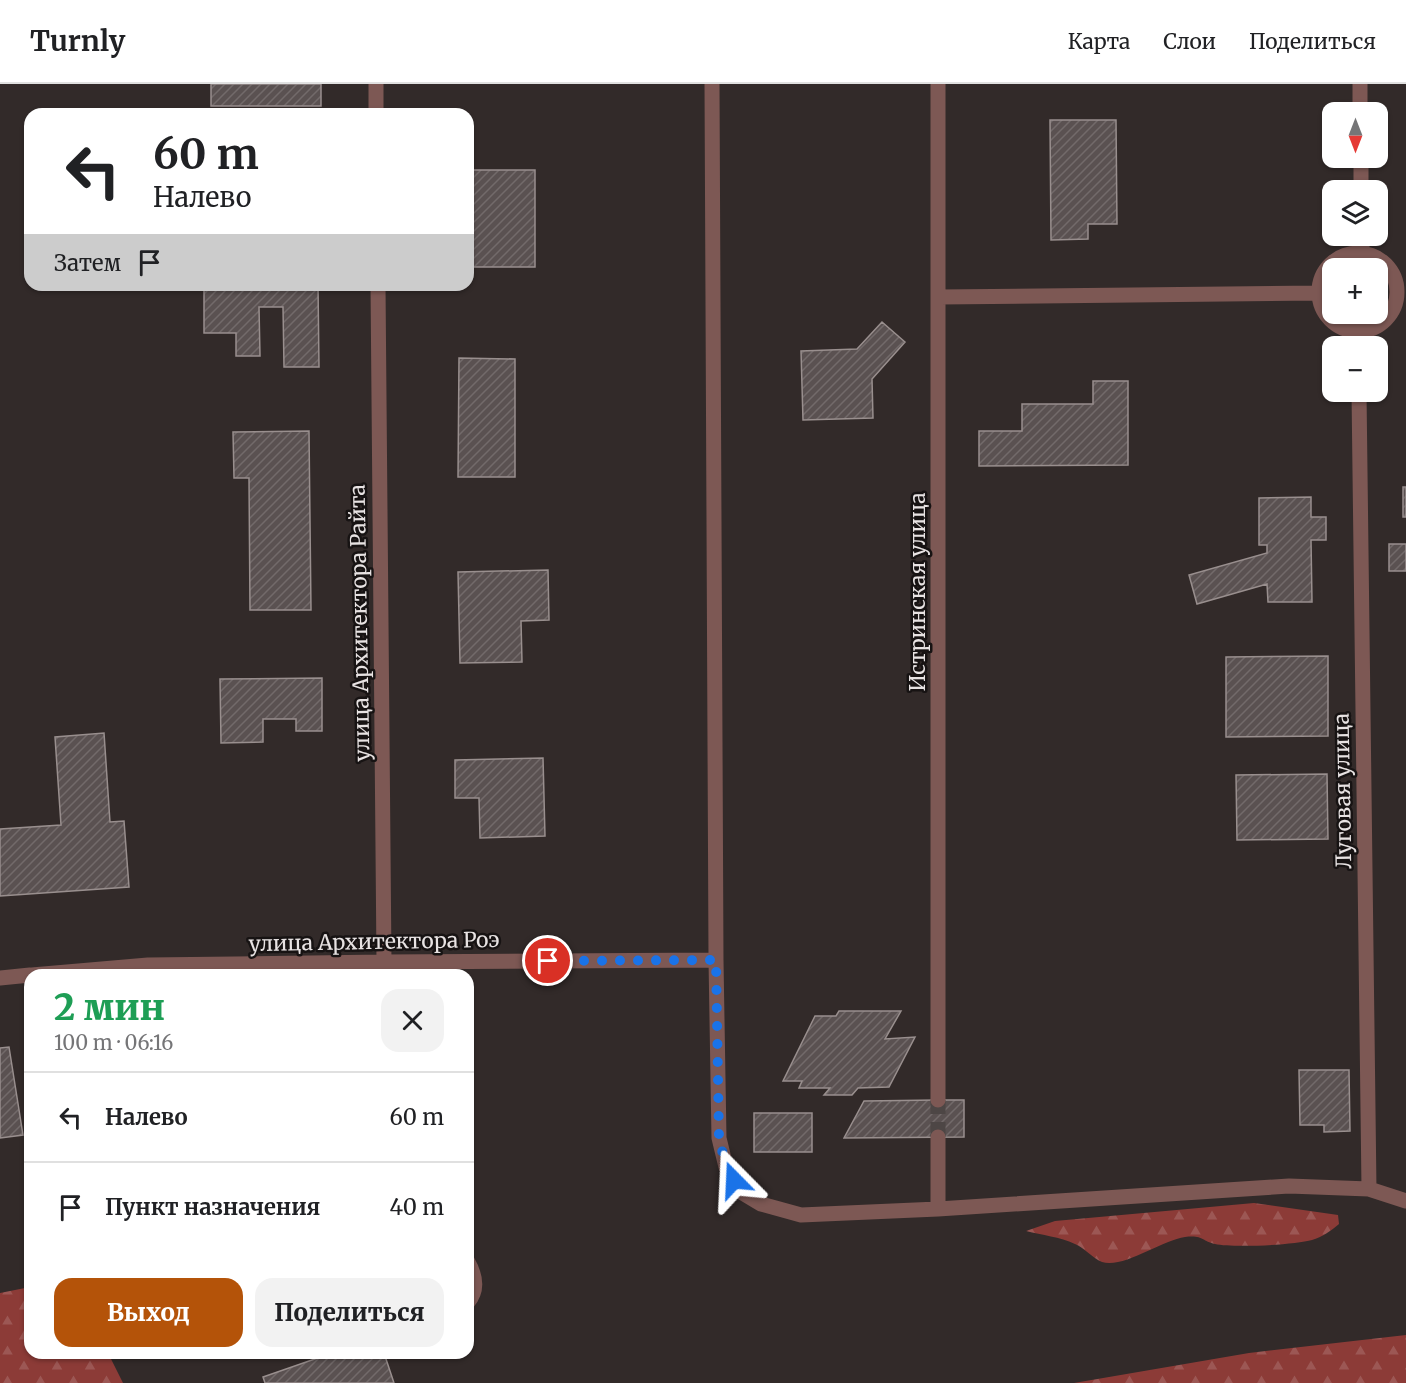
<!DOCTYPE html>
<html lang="ru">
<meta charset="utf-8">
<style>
:root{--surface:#fff;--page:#f2f2f2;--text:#202124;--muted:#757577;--line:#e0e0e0;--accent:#b45309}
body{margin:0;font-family:Merriweather,serif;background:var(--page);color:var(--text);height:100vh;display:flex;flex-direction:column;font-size:22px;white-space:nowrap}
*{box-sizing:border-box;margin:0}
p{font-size:20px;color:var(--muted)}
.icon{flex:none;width:33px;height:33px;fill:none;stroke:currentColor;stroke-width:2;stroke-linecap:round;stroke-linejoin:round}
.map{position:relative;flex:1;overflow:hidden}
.sheet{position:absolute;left:24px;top:885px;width:450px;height:390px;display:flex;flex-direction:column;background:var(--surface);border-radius:18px;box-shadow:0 2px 4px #0004}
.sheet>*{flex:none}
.banner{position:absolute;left:24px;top:24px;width:450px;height:183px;border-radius:18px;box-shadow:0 2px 4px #0004;background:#fff;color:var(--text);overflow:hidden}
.needle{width:39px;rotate:180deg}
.buttons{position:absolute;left:1322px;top:18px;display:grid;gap:12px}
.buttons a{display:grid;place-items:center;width:66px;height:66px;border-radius:12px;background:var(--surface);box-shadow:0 2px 4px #0004;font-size:30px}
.pin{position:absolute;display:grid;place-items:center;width:51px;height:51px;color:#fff;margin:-26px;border:3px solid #fff;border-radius:50%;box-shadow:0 2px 6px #0007}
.me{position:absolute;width:66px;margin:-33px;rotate:339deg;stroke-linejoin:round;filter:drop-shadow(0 0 4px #0008)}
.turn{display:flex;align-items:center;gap:21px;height:126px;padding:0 30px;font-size:27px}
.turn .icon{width:78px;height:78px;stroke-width:2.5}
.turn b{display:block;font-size:42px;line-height:51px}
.then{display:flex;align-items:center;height:57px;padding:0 30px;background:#0003;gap:12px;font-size:22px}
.round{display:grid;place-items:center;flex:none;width:63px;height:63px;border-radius:18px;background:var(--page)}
.headline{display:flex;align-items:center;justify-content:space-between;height:102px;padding:0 30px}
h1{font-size:36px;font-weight:800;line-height:45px;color:#1e9e55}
.primary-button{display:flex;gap:12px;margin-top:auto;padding:12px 30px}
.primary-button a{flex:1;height:69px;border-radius:18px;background:var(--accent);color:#fff;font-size:24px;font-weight:800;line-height:69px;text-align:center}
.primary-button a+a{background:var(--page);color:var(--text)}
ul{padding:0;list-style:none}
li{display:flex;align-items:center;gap:18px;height:90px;padding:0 30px;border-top:2px solid var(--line)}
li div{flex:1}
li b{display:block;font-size:22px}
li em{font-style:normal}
header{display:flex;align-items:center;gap:36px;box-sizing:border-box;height:84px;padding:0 30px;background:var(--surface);border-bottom:2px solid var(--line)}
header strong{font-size:28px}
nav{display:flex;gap:33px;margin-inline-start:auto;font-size:21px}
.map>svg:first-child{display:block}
</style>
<header>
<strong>Turnly</strong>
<nav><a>Карта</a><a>Слои</a><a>Поделиться</a></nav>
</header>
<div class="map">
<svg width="1406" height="1299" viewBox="0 0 1406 1299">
<defs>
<pattern id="forest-firs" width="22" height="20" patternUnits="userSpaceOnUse" patternTransform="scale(1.5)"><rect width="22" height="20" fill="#8c3b37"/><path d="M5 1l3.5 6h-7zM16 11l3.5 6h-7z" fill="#9c5754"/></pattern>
<pattern id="building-hatch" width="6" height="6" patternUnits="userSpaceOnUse" patternTransform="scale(1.5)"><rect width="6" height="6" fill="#5a5151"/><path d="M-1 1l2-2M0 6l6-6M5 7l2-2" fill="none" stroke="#726a6a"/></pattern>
</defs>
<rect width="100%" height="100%" fill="#322a29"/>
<path fill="url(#forest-firs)" d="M1254,1119L1338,1131L1339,1140C1331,1147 1322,1153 1312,1156C1294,1161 1233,1164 1215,1160C1201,1157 1204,1151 1185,1153C1162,1156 1123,1185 1102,1178C1092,1174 1085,1164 1075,1160C1060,1153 1042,1151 1026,1147L1055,1137Z
M30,1203V1269H108L123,1299H0V1209Z
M1406,1251V1299H1074L1249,1269Z"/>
<path fill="url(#building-hatch)" stroke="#998f8e" stroke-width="1.5" d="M211,0H321V22H211Z
M1050,36H1116L1117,140H1088V155L1051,156Z
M469,86H535V183H469Z
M204,201H318L319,283H284L283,223H259L260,272H236V249H204Z
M882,238L905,258L872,295L873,334L803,336L801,267L857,265Z
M459,274L515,275V393H458Z
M1093,297H1128V381L979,382V347H1022V320H1093Z
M309,347L311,526H250L249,394H234L233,348Z
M1403,403H1406V433H1403Z
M1311,413V433H1326V456H1311L1312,518H1268L1267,500L1197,520L1189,491L1267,469V461H1259V414Z
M1389,460H1406V487H1389Z
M548,486L549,536L521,537L522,578L460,579L458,488Z
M1328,572V652L1226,653V573Z
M322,594V647H296V635H263V658L221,659L220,595Z
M104,649L110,738L124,737L129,803L0,812V745L61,741L55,653Z
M543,674L545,752L480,754L479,714H455V676Z
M1327,690L1328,755L1237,756L1236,691Z
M839,927H901L885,955L915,953L889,1003L858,1004L852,1011H824L830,1004H799L802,997H783L815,932H836Z
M9,963L23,1051L0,1054V964Z
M1299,986H1349L1350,1047L1324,1048V1041H1300Z
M938,1016H964V1053L844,1054L864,1017Z
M754,1029H812V1068H754Z
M332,1269H384L394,1299H265L263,1293Z"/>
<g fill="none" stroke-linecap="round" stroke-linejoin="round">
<path stroke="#4d4645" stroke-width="15" stroke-dasharray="15 8" stroke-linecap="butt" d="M938,1053V1016"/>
<path stroke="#7d5854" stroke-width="14" d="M384,878L388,891
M468,1177C476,1191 479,1206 468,1219"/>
<path stroke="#7d5854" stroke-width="15" d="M376,0V30
M712,0L716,876L719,1054L726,1083L741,1108L761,1120L801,1131L938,1125L1289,1102L1369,1105L1406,1117
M938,0V1016
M1360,0V28
M1361,74V106
M1362,152V168
M1319 208a39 39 0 1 1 78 0a39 39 0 1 1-78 0Z
M378,201L384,878
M939,213L1318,209
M1359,308L1369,1105
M32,891L148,881L384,878L716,876
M0,894L30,891
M938,1053V1125"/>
</g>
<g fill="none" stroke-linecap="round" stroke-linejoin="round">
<path stroke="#1a73e8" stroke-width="10" stroke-dasharray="0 18" d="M548,877L716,876L719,1054L726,1083L734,1096"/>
</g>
<g text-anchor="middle" stroke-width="5" stroke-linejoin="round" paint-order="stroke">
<g font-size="21" fill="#e8e3e3" stroke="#171313">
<text transform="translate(918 508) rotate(-90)" y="7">Истринская улица</text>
<text transform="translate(360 539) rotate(-91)" y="7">улица Архитектора Райта</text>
<text transform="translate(1343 707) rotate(-91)" y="7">Луговая улица</text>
<text transform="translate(374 858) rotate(-1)" y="7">улица Архитектора Роэ</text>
</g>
</g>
</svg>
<div class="buttons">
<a><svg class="needle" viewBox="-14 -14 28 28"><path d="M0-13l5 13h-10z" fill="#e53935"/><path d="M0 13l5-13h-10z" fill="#757577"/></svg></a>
<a><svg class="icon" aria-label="layers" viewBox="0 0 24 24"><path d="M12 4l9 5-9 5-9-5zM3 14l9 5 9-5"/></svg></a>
<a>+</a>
<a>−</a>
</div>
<div class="pin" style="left:548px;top:877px;background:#d93025"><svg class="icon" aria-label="arrive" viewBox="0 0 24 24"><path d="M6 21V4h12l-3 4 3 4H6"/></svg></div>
<svg class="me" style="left:734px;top:1096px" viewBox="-20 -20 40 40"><path d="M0-17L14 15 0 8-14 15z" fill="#1a73e8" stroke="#fff" stroke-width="4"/></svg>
<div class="banner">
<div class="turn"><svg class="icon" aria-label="left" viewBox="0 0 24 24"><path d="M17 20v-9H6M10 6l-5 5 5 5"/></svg><div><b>60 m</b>Налево</div></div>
<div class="then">Затем<svg class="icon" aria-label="arrive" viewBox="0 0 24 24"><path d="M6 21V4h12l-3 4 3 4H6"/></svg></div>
</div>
<section class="sheet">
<div class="headline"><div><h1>2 мин</h1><p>100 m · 06:16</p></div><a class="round"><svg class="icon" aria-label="close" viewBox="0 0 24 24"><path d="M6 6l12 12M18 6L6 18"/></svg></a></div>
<ul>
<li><svg class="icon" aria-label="left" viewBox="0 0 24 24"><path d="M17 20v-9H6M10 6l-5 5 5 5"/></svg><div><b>Налево</b></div><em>60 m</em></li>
<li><svg class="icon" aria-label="arrive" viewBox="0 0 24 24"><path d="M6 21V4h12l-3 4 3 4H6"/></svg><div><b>Пункт назначения</b></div><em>40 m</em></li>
</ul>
<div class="primary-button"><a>Выход</a><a>Поделиться</a></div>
</section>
</div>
